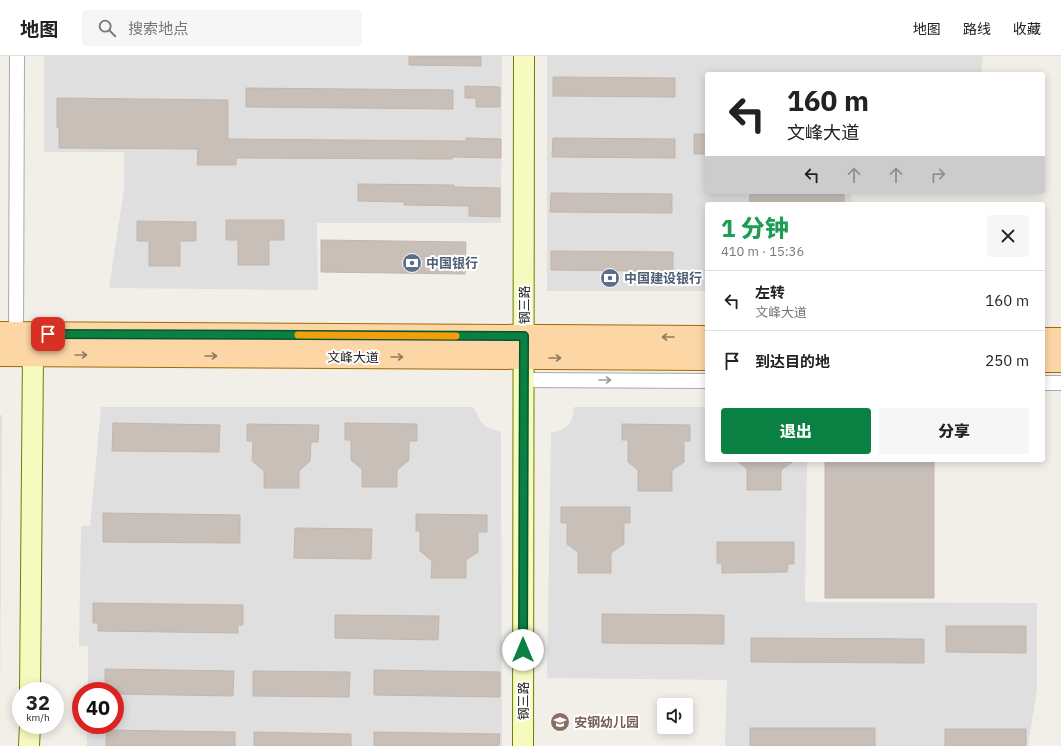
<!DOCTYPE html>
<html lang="zh">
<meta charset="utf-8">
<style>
:root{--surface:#fff;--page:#f6f6f6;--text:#222;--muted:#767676;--line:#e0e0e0;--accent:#0b8043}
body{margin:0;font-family:"IBM Plex Sans","Noto Sans SC",sans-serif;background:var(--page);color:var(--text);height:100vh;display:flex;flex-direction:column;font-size:15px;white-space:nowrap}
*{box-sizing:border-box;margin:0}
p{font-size:13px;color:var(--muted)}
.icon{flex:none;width:22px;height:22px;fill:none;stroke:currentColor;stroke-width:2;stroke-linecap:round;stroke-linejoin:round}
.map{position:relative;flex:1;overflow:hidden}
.details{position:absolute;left:705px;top:146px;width:340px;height:260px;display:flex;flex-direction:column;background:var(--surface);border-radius:4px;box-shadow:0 2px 10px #0003}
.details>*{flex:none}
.banner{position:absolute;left:705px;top:16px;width:340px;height:122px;border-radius:4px;box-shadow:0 2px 10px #0003;background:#fff;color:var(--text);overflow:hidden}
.controls{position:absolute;left:657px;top:642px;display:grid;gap:8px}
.controls a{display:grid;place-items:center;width:36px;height:36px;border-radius:4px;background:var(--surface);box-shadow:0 2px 10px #0003;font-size:20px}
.speed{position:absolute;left:12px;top:626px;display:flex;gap:8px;font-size:20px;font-weight:700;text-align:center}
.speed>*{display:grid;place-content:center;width:52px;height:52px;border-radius:50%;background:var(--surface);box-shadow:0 2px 10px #0003;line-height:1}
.speed small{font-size:10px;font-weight:400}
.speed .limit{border:6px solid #d22;background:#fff;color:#111}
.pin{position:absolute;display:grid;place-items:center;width:34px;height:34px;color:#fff;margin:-17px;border-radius:8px;box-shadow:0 2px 6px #0006}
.me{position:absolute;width:44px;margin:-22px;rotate:0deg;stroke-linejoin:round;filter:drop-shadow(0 0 3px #0008)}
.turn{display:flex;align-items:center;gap:14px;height:84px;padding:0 16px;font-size:18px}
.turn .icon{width:52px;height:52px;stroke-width:2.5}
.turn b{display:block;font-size:28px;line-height:34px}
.lanes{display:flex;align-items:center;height:38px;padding:0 16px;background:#0003;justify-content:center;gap:20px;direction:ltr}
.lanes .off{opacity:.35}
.round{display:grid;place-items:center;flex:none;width:42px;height:42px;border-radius:4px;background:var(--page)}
.head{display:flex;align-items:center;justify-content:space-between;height:68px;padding:0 16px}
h1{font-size:24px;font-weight:800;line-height:30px;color:#1e9e55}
.action{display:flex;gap:8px;margin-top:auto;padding:8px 16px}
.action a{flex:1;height:46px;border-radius:4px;background:var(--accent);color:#fff;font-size:16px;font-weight:800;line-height:46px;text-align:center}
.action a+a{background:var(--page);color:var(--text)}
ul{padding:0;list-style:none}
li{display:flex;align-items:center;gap:12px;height:60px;padding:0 16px;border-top:1px solid var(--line)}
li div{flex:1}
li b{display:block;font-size:15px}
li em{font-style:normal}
header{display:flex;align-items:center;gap:24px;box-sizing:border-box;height:56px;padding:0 20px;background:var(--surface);border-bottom:1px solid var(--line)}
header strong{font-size:19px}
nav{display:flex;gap:22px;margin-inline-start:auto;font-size:14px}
.search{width:280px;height:36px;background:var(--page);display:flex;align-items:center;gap:10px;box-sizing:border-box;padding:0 14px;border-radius:4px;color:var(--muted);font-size:15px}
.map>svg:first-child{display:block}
</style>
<header>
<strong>地图</strong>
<div class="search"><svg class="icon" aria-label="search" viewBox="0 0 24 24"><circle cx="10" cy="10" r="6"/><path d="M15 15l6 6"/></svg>搜索地点</div>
<nav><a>地图</a><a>路线</a><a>收藏</a></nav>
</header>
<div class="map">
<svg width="1061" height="690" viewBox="0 0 1061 690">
<rect width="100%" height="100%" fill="#f2efe9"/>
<path fill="#e0dfdf" d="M44,0H502L501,167H317L318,234L109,232L124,133V96H44Z
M547,0H983L981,18H707V136H851V148H707V235H547Z
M101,351H473L481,366L487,371L501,376L502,690H87V669H115V635H88V590H79L81,470H90Z
M574,351H707V404H807L805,546L1037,547V633L1028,690H725L727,624L547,622L551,377L559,375L566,371L570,367L573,359Z
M0,359H2L0,654Z"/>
<path fill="#c7bfb8" stroke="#c4b6ab" d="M409,0H481V10L409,9Z
M553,21L675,22V41L553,40Z
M465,30L500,31V51H476V42H465Z
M246,32L453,34V53L246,51Z
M57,42L228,44V83L466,85V82L501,83V102L453,101L452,103L236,102V109H197L198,93L59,92V72L57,71Z
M694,78H707V98H694Z
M553,82L675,83V102L552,101Z
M358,128L454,129V131L500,132V161L469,160V150L404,149V146L358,145Z
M551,137L672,138V157L550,156Z
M750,137L844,138V148H749Z
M226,164H284V184H269V209H238V184H226Z
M137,165L196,166V185H180V210H149V185H137Z
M321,184L466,186L465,218L321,216Z
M551,195L673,196V215L551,214Z
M113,367L220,369L219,396L112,395Z
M345,367L417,368V385H409V404L397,414V431H362V413L351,404V384H345Z
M247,368L319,369L318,386H311L310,405L299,415V432H264V415L252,405L253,385H247Z
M622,368L690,369V385H684V406L672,414V435H638V414L628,406V384H622Z
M736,404H795L781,414V434H747V413Z
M825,404H934V542H825Z
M561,451H630V467H624V488L611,497V517H578V496L567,488V467H561Z
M103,457L240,459V487L103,486Z
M416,458L487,459V476H478V496L466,504V522H431L432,505L420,495V475H416Z
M295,472L372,473L371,503L294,502Z
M717,486H794V508H788L787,516L722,517V508L717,507Z
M93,547L243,549V569H238V577L98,575V567H93Z
M602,558L724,559V588L602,587Z
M335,559L439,560L438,584L335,582Z
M946,570H1026V597L946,596Z
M751,582L924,583V607L751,606Z
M105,613L234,615L233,640L115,638V635H105Z
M374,614L500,616V641L374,639Z
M253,615L350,616L349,641L253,640Z
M750,672H875V690H750Z
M945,673H1026V690H945Z
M106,674L235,676V690H106Z
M254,676L351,678V690H254Z
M374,676L500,678L499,690H374Z"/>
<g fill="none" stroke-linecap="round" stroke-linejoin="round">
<defs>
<path id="street" d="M16,286L17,0
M524,324L707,325
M1043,327H1061"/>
<path id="secondary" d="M30,635L33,299
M29,690L30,669
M523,690L524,0"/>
<path id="primary" d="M0,277L707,281
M1043,283H1061
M0,299L707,303
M1043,305H1061"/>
</defs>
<use href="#street" stroke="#a9a9a9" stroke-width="16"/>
<use href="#secondary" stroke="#707d05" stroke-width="22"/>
<use href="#primary" stroke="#a06b00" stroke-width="24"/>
<use href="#street" stroke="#fff" stroke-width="14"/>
<use href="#secondary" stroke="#f7fabf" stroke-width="20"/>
<use href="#primary" stroke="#fcd6a4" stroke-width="22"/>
</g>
<defs><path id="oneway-shaft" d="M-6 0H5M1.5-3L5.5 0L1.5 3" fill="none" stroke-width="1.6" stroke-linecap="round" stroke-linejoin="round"/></defs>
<g stroke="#8f7c63">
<use href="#oneway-shaft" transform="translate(668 281) rotate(-180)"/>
<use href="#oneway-shaft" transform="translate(81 299)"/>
<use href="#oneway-shaft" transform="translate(211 300)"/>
<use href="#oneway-shaft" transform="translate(397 301)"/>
<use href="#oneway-shaft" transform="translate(555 302)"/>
</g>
<use stroke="#9c9c9c" href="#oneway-shaft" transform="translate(605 324)"/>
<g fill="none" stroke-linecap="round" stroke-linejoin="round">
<defs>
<path id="route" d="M48,278L524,280L523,594"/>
</defs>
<use href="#route" stroke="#07532c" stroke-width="10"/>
<use href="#route" stroke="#0b8043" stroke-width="7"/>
<path stroke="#f59e0b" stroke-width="7" d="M298,279L456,280"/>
</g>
<defs>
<symbol id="bank-disc" viewBox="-11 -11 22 22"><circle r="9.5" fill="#5c6f8a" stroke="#fff"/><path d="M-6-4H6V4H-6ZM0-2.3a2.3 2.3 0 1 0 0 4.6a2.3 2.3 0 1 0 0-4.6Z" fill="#fff"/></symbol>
<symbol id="school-disc" viewBox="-11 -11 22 22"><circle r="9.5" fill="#8d6e63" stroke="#fff"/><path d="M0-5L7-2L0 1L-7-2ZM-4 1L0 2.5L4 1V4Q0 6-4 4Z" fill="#fff"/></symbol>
</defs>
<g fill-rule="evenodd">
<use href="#bank-disc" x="401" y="196" width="22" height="22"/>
<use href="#bank-disc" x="599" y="211" width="22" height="22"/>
<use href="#school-disc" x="549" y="655" width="22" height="22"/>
</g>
<g text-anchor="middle" stroke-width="4" stroke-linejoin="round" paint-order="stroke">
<g font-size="13" font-weight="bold" fill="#4e5e75" stroke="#fff" text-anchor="start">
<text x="426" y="212">中国银行</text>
<text x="624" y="227">中国建设银行</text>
</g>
<g font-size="13" fill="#222" stroke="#fff">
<text transform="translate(524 249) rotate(-90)" y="5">钢三路</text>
<text x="353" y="306">文峰大道</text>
<text transform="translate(523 645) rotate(-90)" y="5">钢三路</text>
</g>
<g font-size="13" font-weight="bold" fill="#785e54" stroke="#fff" text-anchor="start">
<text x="574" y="671">安钢幼儿园</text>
</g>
</g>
</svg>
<div class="controls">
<a><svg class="icon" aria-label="sound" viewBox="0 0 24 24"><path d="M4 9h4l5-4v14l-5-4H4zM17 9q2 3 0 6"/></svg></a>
</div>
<div class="speed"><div>32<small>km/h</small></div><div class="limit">40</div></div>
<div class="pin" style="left:48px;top:278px;background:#d93025"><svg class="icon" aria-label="arrive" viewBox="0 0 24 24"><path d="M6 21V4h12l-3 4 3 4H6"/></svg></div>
<svg class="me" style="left:523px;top:594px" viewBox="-20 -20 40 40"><circle r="19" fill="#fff"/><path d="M0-13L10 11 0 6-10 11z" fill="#0b8043"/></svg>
<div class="banner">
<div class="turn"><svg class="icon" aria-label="left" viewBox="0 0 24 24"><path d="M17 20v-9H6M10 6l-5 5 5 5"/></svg><div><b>160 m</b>文峰大道</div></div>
<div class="lanes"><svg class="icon" aria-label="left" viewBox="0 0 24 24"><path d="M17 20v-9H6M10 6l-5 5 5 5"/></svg><svg class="icon off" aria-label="ahead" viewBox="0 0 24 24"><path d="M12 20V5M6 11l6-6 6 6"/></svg><svg class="icon off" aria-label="ahead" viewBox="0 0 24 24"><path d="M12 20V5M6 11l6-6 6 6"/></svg><svg class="icon off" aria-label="right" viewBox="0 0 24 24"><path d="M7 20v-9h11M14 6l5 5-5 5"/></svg></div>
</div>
<section class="details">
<div class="head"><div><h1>1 分钟</h1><p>410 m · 15:36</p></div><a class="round"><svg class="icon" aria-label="close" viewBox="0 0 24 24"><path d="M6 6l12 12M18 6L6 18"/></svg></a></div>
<ul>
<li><svg class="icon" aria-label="left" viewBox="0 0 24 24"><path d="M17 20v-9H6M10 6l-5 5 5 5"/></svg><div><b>左转</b><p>文峰大道</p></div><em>160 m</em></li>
<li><svg class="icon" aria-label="arrive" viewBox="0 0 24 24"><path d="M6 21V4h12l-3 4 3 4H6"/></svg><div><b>到达目的地</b></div><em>250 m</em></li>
</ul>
<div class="action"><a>退出</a><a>分享</a></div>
</section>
</div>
